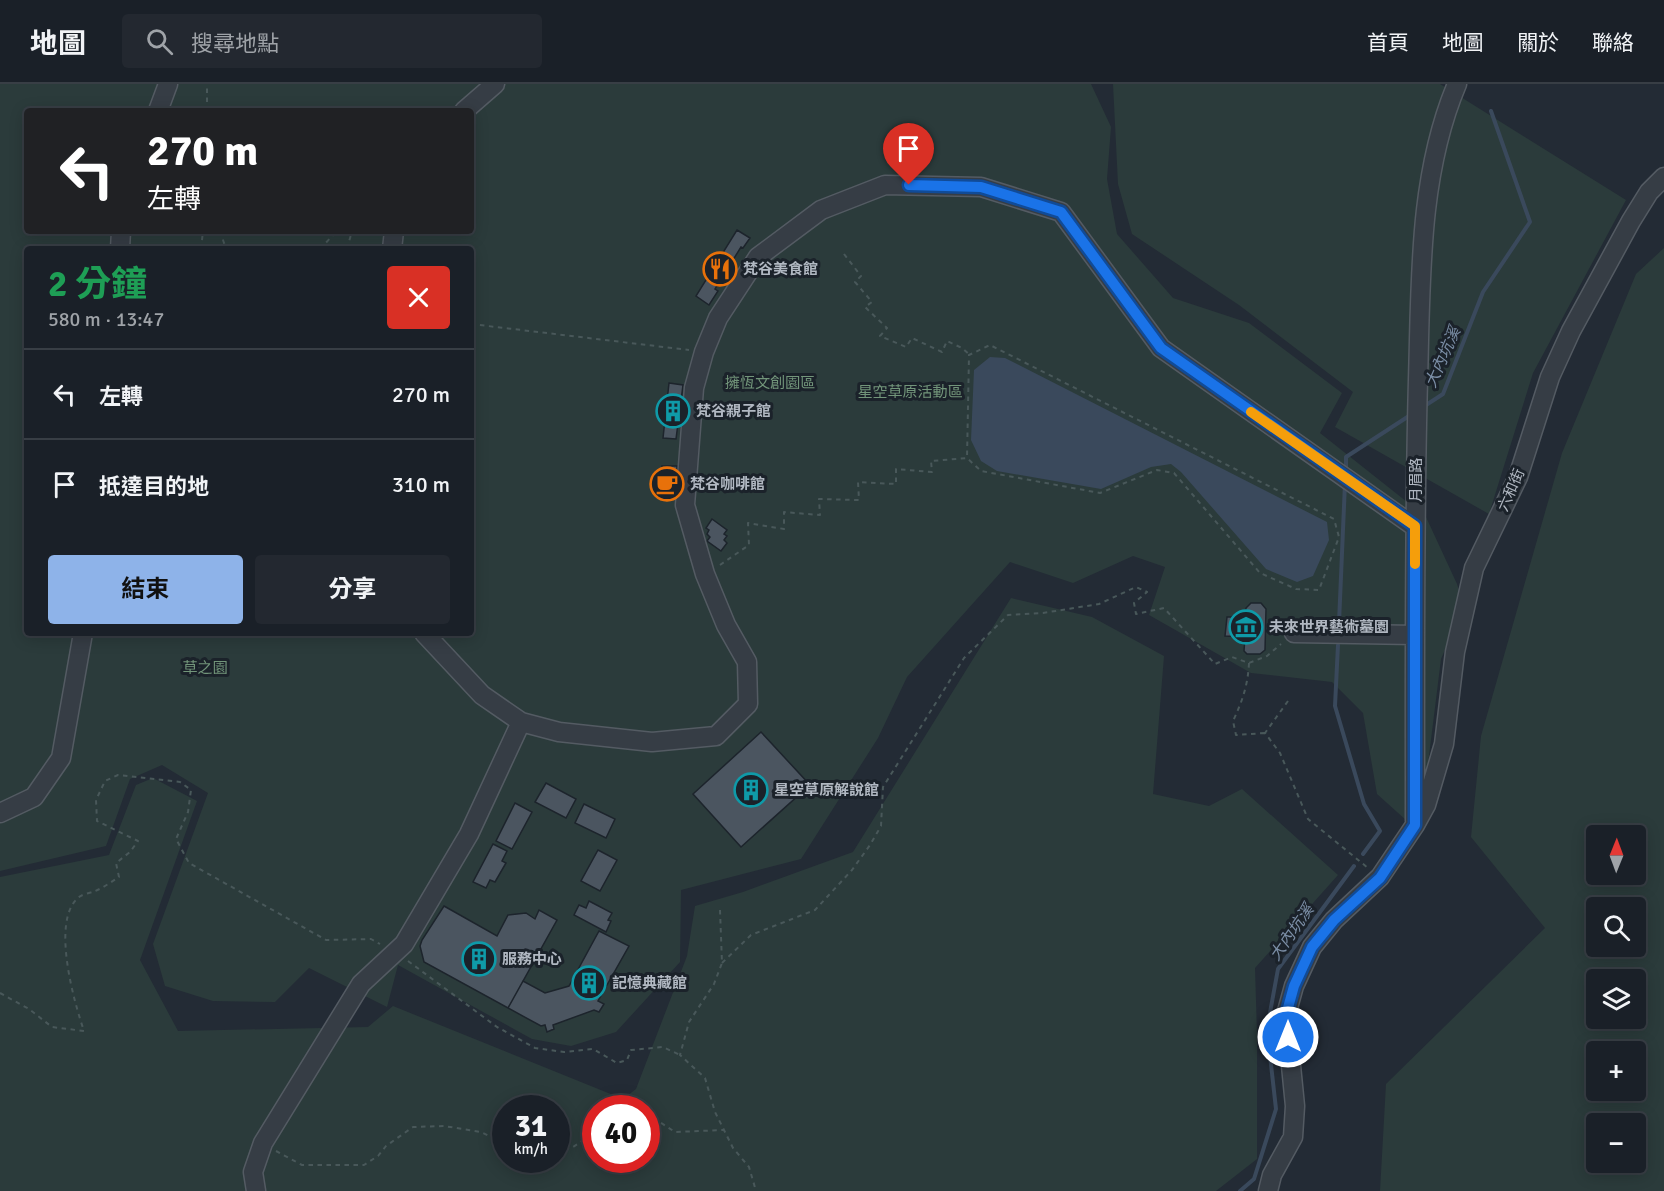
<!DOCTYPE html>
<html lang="zh-TW">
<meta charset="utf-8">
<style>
:root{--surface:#1a2028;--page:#232830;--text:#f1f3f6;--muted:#9fa3a8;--line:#383e45;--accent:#8eb3e9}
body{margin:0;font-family:Signika,"Noto Sans TC",sans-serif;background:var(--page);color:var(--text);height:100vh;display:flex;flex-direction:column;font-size:22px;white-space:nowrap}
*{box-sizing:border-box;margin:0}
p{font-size:20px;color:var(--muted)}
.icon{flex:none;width:33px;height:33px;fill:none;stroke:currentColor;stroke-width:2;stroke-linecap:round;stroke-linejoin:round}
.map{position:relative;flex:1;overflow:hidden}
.details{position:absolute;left:24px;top:162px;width:450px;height:390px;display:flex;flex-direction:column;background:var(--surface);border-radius:6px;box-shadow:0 3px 15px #0003,0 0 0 2px var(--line)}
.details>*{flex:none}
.top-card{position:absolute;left:24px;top:24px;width:450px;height:126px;border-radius:6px;box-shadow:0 3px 15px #0003,0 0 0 2px var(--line);background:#202124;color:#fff;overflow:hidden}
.needle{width:39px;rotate:1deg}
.buttons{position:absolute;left:1586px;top:741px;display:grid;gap:12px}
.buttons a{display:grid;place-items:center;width:60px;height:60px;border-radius:6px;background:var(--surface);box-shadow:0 3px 15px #0003,0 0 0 2px var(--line);font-size:30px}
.speed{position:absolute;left:492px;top:1011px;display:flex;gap:12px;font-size:30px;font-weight:700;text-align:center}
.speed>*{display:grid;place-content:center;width:78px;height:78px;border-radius:50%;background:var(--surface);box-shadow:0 3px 15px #0003,0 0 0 2px var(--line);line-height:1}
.speed small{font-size:15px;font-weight:400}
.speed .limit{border:9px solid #d22;background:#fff;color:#111}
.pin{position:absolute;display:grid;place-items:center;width:51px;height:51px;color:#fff;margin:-62px -26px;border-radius:50% 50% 50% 0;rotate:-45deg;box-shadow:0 0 6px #0007}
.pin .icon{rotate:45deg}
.me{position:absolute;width:66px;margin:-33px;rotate:0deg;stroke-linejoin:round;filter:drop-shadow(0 0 4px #0008)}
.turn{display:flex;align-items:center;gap:21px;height:126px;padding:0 24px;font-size:27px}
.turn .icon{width:78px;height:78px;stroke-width:2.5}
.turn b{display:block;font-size:42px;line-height:51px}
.round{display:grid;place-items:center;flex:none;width:63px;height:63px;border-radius:6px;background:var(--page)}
.headline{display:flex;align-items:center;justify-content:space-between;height:102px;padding:0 24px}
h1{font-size:36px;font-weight:700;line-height:45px;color:#1e9e55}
.button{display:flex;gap:12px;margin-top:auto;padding:12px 24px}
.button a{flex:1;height:69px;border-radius:6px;background:var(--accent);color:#111;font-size:24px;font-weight:700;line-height:69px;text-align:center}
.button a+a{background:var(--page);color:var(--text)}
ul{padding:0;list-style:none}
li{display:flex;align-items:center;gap:18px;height:90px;padding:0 24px;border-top:2px solid var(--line)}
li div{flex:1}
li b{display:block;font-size:22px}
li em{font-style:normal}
header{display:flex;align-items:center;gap:36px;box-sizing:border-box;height:84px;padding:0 30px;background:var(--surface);border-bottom:2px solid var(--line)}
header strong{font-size:28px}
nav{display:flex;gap:33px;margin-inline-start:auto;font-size:21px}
.search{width:420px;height:54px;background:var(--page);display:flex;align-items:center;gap:15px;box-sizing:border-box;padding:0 21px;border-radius:6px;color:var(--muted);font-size:22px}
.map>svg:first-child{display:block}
</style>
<header>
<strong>地圖</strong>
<div class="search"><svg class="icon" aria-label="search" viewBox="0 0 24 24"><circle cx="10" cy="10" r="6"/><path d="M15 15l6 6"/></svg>搜尋地點</div>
<nav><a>首頁</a><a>地圖</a><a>關於</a><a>聯絡</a></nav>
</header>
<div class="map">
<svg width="1664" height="1107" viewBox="0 0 1664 1107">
<rect width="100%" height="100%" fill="#232b35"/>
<path fill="#2b3b3b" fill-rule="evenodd" d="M0,0H1091L1111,43L1107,95L1117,150L1173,214L1249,239L1342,309L1320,349L1426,433L1457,500L1464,521L1441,575L1427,688L1407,737L1377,710L1363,629L1332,598L1251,589L1149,531L1165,483L1133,472L1073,499L1010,478L907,593L878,654L801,775L681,806L680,878L616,948L571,962L532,955L398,881L387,923L309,884L275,918L213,917L165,902L153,860L208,709L162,681L130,695L106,762L0,787ZM27,27H471V147H27ZM27,165H471V549H27Z
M1113,0H1440L1626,116L1533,289L1489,430L1335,343L1353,308L1239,221L1132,150L1118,100Z
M1664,164V1107H1380L1386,1000L1545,844L1471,753L1481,652L1562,369L1636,190ZM1596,752H1635V790H1596ZM1596,824H1635V862H1596ZM1596,896H1635V934H1596ZM1596,968H1635V1006H1596ZM1596,1040H1635V1078H1596Z
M1011,514L1092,533L1164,572L1153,710L1209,722L1242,705L1338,791L1255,884L1257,949V1075L1216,1107H0V793L109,771L136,701L153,694L197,717L140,876L178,947L368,943L393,922L623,1015L636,1005L687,872L695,822L743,808L853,768ZM506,1024H556V1076H506ZM596,1024H646V1076H596Z"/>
<path fill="#3a495c" d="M990,273L1005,274L1327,438L1329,456L1313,492L1297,498L1266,485L1181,388L1171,380L1151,383L1101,405L997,387L981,377L971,356L974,286Z"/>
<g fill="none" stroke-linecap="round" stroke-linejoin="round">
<path stroke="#3a495c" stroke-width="4" d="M1423,323L1443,310L1483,208L1530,138L1491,27
M1346,386V373L1412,330
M1339,539L1345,399
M1338,561L1335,622L1364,720L1380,747L1363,770
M1240,1107L1254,1095L1276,1025L1267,945L1278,885L1354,782"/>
</g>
<path fill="#4b5560" stroke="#1d242c" stroke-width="1.5" d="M737,146L750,154L743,164L741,163L715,205L718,207L709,221L696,212Z
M669,299L683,301L676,355L663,354Z
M662,382H677V388H673V413H661Z
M712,435L727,446L724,450L727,452L724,456L727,459L721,467L707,457L710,453L707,450L709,446L706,444Z
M1251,519H1261L1266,525L1265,566L1260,570H1247L1244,567L1245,553L1225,552L1227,533H1245L1246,524Z
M761,648L810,701L741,763L693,710Z
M546,699L576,715L566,734L535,718Z
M515,719L532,728L512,765L496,757Z
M584,720L615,735L606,754L575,739Z
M493,760L507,767L502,777L506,779L495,798L490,796L486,804L473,798Z
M598,766L617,776L600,807L581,797Z
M589,817L612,829L608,836L611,837L606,848L574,831L579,821L586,824Z
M444,822L497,852L508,831L526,829L535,835L539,826L557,836L508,924L424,878L420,862L422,856Z
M599,847L629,862L598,917L604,920L599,928L594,926L553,941L554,945L547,948L545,941L541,942L508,924L523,897L545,909L569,902Z"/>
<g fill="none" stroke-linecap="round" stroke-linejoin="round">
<defs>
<path id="minor" d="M158,27L168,0
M464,27L495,0
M120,165L121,147
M392,165L394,147
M424,549L482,611L521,638L559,648L652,658L716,652L748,620L747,578L726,541L705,490L685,421L694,304L704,268L718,234L758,173L821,126L885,101L981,103L1061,128L1161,264L1415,443
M1294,549L1415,551
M0,729L34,713L61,674L83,549
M1415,737C1415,590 1414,443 1418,296C1421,197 1418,92 1457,0
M256,1107L253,1088L263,1059L361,900L404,860L469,750L521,638
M1268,1107L1272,1091L1293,1053L1295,1022L1286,931L1294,902L1312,863L1334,836L1380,793L1415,741L1426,721L1444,660L1455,568L1474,484L1518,393L1550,293L1571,247L1631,137L1649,108L1664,93"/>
</defs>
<use href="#minor" stroke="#545b63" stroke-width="21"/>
<path stroke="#49585a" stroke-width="2" stroke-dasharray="4.5 4.5" stroke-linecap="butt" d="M207,27V0
M220,147L226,165
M201,165L203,147
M320,165L337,147
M347,165L352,147
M844,170L861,192L855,198L872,218L865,223L887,244L880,252L906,263L912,254L942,268L947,257L962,264L969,270
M471,240L689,266
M720,481L749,461L748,439L784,445V428L820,431L819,415L859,416L858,398L896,400V385L932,388L931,377L967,374L981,387L1100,409L1157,386L1174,389L1260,489L1296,505L1319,506L1339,453L1334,435L990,261L969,271L967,374
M1249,579C1248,601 1242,618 1233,637L1236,651L1265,649
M1288,617L1265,649L1280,669L1308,735L1368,784
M720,826L722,879L714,900L689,938L680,971L705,994L715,1028L733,1064L749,1083L756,1107
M408,877L497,943L535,964L564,968L593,965L617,979L627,976L631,966L663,963L680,971
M722,879L751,851L815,826L852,786L870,761L881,742L883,703L964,574L1008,531L1043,529L1099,520L1136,503L1147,508L1134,519L1136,530L1164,524L1215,580L1232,573L1249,579L1267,572L1281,560
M0,909L29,925L52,943L84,947C74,918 51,837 78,814C82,810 90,809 95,807C103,804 111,798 119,793L116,779L130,768L138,757L97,737L96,716L105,697L118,691L180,698L191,706L188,728L176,755L189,779L326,856L371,855L380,860
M623,1024H636
M646,1029L675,1048L724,1046
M276,1067L302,1081H364L378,1072L386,1062L413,1043L444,1042L481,1048L506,1060
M556,1068L573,1063L596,1048"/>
<use href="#minor" stroke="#363d45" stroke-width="18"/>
</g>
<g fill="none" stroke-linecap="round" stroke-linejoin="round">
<defs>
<path id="route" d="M909,101L981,103L1061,128L1161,264L1415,442V741L1380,794L1334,836L1312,863L1294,902L1286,931L1288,953"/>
</defs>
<use href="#route" stroke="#114b97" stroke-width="15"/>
<use href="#route" stroke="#1a73e8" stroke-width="10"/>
<path stroke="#f59e0b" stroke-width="10" d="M1251,328L1415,442V480"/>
</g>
<defs>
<symbol id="restaurant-ring" viewBox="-11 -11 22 22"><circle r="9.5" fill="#1b222a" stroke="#e8710a" stroke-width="1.5"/><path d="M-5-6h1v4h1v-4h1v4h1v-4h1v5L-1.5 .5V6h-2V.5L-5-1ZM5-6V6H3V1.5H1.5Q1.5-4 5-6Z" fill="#e8710a"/></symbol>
<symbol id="building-ring" viewBox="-11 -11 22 22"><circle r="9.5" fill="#1b222a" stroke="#0f9aa8" stroke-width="1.5"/><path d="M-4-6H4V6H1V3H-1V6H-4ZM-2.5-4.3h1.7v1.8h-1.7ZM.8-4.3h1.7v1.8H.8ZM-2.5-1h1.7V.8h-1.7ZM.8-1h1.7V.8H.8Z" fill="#0f9aa8"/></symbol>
<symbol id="cafe-ring" viewBox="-11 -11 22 22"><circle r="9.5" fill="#1b222a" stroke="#e8710a" stroke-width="1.5"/><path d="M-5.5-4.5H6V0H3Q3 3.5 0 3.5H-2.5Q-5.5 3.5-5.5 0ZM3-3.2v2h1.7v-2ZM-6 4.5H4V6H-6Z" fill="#e8710a"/></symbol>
<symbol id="museum-ring" viewBox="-11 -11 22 22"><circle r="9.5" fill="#1b222a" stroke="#0f9aa8" stroke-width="1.5"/><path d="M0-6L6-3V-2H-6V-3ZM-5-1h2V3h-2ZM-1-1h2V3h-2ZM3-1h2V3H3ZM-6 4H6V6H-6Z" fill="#0f9aa8"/></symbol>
</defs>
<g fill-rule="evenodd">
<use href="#restaurant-ring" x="701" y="166" width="38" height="38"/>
<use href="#building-ring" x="654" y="308" width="38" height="38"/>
<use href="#cafe-ring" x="648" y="381" width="38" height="38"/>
<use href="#museum-ring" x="1227" y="524" width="38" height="38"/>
<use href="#building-ring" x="732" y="687" width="38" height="38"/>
<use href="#building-ring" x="460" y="856" width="38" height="38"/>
<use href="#building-ring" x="570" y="880" width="38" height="38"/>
</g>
<g text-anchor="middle" stroke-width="6" stroke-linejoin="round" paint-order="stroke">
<g font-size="15" font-weight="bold" fill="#b1b8c2" stroke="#1b222a" text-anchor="start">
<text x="743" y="190">梵谷美食館</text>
<text x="696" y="332">梵谷親子館</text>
<text x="690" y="405">梵谷咖啡館</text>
<text x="1269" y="548">未來世界藝術墓園</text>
<text x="774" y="711">星空草原解說館</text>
<text x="502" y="880">服務中心</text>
<text x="612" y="904">記憶典藏館</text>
</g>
<g font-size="15" fill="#72957a" stroke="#1b222a">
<text x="770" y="304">擁恆文創園區</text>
<text x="910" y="313">星空草原活動區</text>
<text x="205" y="589">草之園</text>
</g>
<g font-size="15" fill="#b1b8c2" stroke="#1b222a">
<text transform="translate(1416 396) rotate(-90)" y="5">月眉路</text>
<text transform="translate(1511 406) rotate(-66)" y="5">六和街</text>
</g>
<g font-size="16" font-style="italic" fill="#7c8fa7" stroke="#1b222a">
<text transform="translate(1442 273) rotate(-66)" y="6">大內坑溪</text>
<text transform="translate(1291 848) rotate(-55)" y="6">大內坑溪</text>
</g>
</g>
</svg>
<div class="buttons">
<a><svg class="needle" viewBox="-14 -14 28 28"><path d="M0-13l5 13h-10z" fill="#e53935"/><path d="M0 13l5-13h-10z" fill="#9fa3a8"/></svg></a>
<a><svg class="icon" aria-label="search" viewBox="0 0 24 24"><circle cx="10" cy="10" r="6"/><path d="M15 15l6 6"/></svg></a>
<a><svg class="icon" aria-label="layers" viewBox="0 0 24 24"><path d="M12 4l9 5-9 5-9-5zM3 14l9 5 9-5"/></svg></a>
<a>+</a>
<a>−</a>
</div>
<div class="speed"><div>31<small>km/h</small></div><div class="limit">40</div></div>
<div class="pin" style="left:909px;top:101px;background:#d93025"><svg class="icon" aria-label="arrive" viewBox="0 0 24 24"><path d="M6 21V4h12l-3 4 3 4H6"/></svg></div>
<svg class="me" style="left:1288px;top:953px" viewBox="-20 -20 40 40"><circle r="17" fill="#1a73e8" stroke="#fff" stroke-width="3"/><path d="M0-11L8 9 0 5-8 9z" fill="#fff"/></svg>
<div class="top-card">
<div class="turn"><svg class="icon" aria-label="left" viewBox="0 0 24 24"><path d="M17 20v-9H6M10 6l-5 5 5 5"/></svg><div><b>270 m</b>左轉</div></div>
</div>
<section class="details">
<div class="headline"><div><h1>2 分鐘</h1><p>580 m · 13:47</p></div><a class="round" style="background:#d93025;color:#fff"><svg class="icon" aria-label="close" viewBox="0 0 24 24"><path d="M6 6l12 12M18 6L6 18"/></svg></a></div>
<ul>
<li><svg class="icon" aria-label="left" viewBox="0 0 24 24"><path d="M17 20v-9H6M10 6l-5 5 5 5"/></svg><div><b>左轉</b></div><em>270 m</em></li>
<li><svg class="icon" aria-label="arrive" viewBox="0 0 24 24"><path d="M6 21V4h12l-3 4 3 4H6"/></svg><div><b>抵達目的地</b></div><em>310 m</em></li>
</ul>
<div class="button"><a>結束</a><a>分享</a></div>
</section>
</div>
